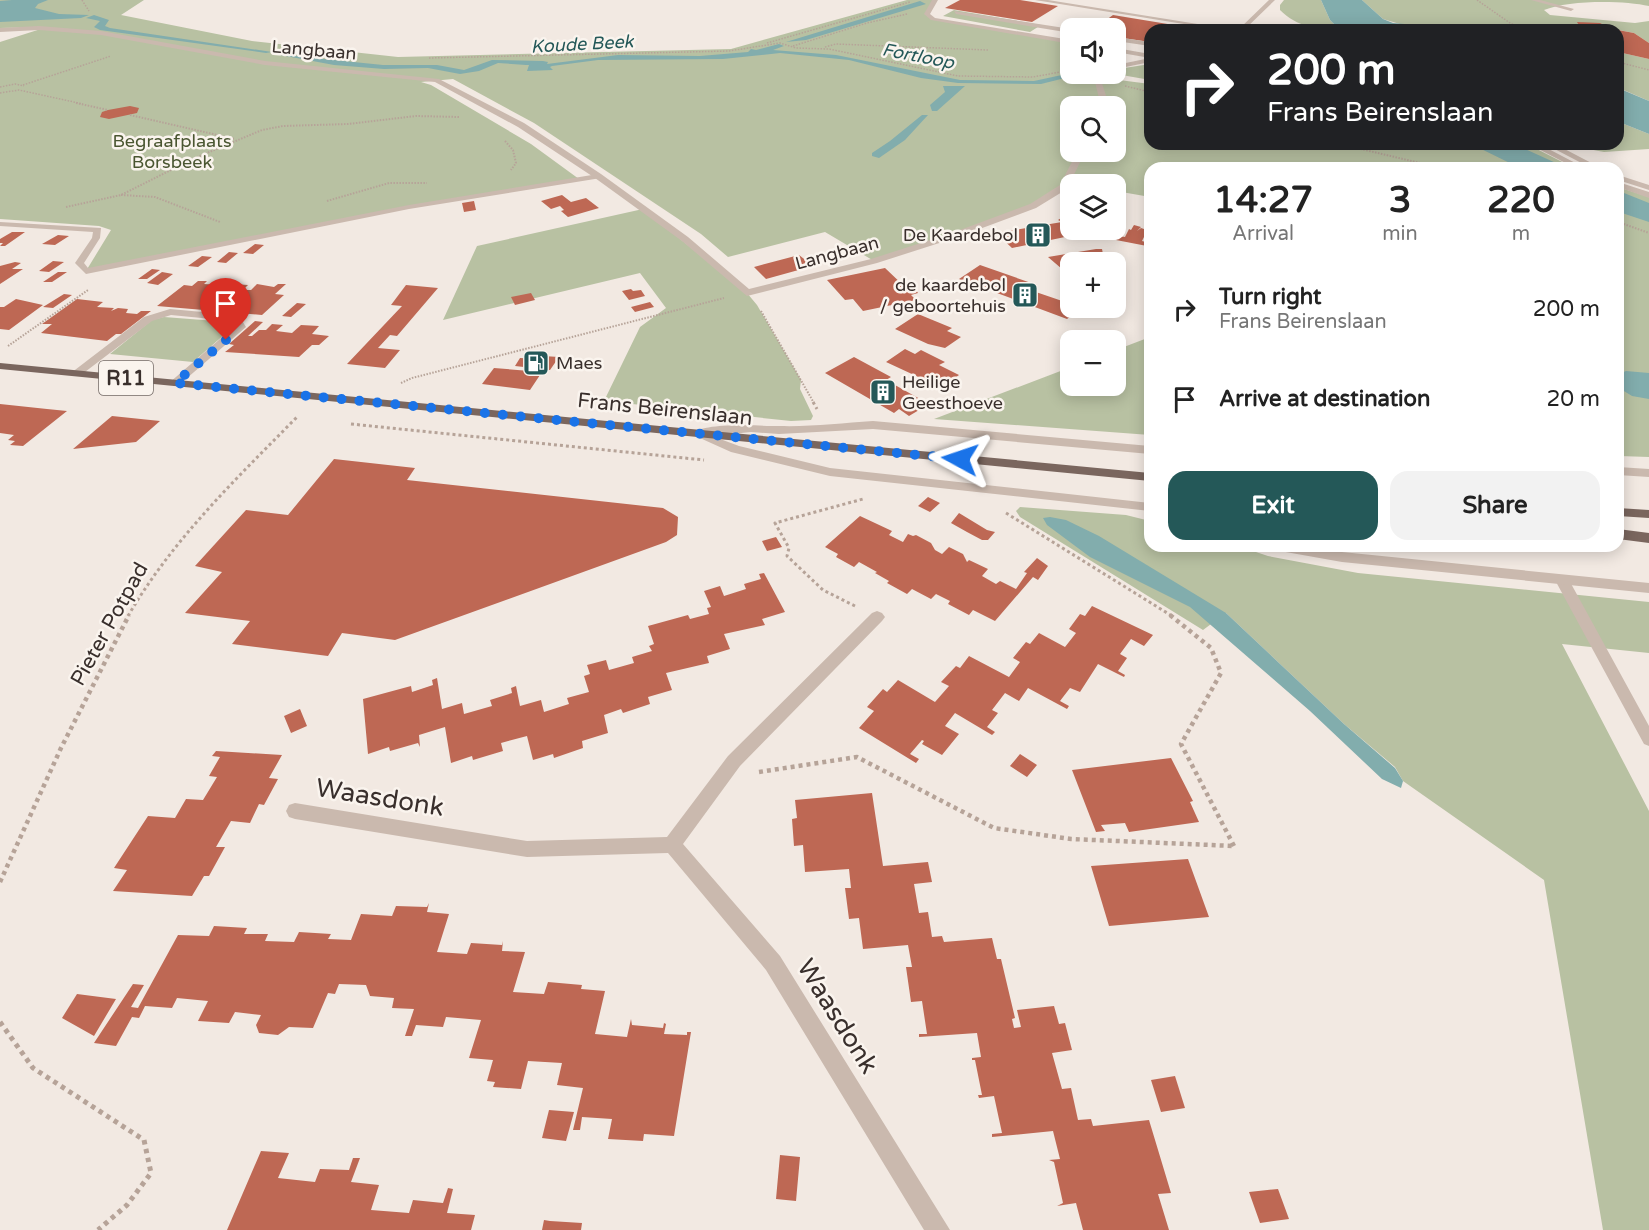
<!DOCTYPE html>
<meta charset="utf-8">
<style>
:root{--surface:#fff;--page:#f2f2f2;--text:#222;--muted:#767676;--accent:#245858}
body{margin:0;font-family:"Varela Round",sans-serif;background:var(--page);color:var(--text);height:100vh;display:flex;flex-direction:column;font-size:22px;white-space:nowrap}
*{box-sizing:border-box;margin:0}
p{font-size:20px;color:var(--muted)}
.icon{flex:none;width:33px;height:33px;fill:none;stroke:currentColor;stroke-width:2;stroke-linecap:round;stroke-linejoin:round}
.map{position:relative;flex:1;overflow:hidden}
.side{position:absolute;left:1144px;top:162px;width:480px;height:390px;display:flex;flex-direction:column;background:var(--surface);border-radius:18px;box-shadow:0 3px 15px #0003}
.side>*{flex:none}
.banner{position:absolute;left:1144px;top:24px;width:480px;height:126px;border-radius:18px;box-shadow:0 3px 15px #0003;background:#202124;color:#fff;overflow:hidden}
.buttons{position:absolute;left:1060px;top:18px;display:grid;gap:12px}
.buttons a{display:grid;place-items:center;width:66px;height:66px;border-radius:12px;background:var(--surface);box-shadow:0 3px 15px #0003;font-size:30px}
.pin{position:absolute;display:grid;place-items:center;width:51px;height:51px;color:#fff;margin:-62px -26px;border-radius:50% 50% 50% 0;rotate:-45deg;box-shadow:0 0 6px #0007}
.pin .icon{rotate:45deg}
.me{position:absolute;width:66px;margin:-33px;rotate:275deg;stroke-linejoin:round;filter:drop-shadow(0 0 4px #0008)}
.turn{display:flex;align-items:center;gap:21px;height:126px;padding:0 24px;font-size:27px}
.turn .icon{width:78px;height:78px;stroke-width:2.5}
.turn b{display:block;font-size:42px;line-height:51px}
.eta{display:flex;justify-content:space-evenly;align-items:center;height:102px;text-align:center}
.eta b{font-size:36px;font-weight:700;line-height:42px}
.button{display:flex;gap:12px;margin-top:auto;padding:12px 24px}
.button a{flex:1;height:69px;border-radius:18px;background:var(--accent);color:#fff;font-size:24px;font-weight:700;line-height:69px;text-align:center}
.button a+a{background:var(--page);color:var(--text)}
ul{padding:0;list-style:none}
li{display:flex;align-items:center;gap:18px;height:90px;padding:0 24px}
li div{flex:1}
li b{display:block;font-size:22px}
li em{font-style:normal}
.map>svg:first-child{display:block}
</style>
<div class="map">
<svg width="1649" height="1230" viewBox="0 0 1649 1230">
<rect width="100%" height="100%" fill="#f2e9e2"/>
<path fill="#b8c1a2" fill-rule="evenodd" d="M0,0H144L121,15L252,41L398,57L731,49L907,0H935L927,14L933,19L1071,42V74H1089L1096,77L1150,84V144H1225V146L1231,147L1232,144H1427L1450,147L1466,144H1527L1574,168H1150V197L1116,191V184H1080L1067,182L1033,206L874,261L825,232L728,257L701,234L534,123L453,79L421,82L431,85L531,144L579,179L409,207L86,271L111,230L99,226L0,219V42L47,27L0,28ZM1071,106H1116V152H1071Z
M1284,0H1321L1330,20L1340,30C1318,30 1297,27 1280,10V5Z
M1362,0H1649V6C1623,0 1567,0 1544,10L1550,15L1635,23L1649,21V43L1634,33L1578,22L1582,30H1476L1400,24L1383,19Z
M954,10L1041,25L1030,32L943,16Z
M1618,52L1649,59V101L1619,88Z
M1150,64V80L1116,74L1118,69Z
M1619,122L1649,134V149L1604,152L1562,144H1618Z
M1618,187L1649,197V457L1619,456Z
M643,209L747,293L757,305L801,380L800,389L813,416L811,420L791,421L604,401L640,327L666,308L640,273L443,320L477,246Z
M164,317L229,322L233,327L193,362L110,354L152,320Z
M1150,337V435L934,419L1071,367V386H1116V350Z
M1020,507L1126,515L1150,521V546H1238L1268,556L1358,573L1649,602V653L1562,644L1649,811V1230H1603L1544,880L1403,781L1395,767L1344,724L1226,613L1203,630L1020,517L1016,511Z"/>
<path fill="#82adad" d="M12,0H48L38,4L35,8L59,14L89,15L81,18L0,22V1Z
M1321,0H1362L1383,19L1393,23L1476,30H1340L1330,20Z
M920,1L926,4L806,40L786,42Z
M94,15L109,20L105,26L110,28L272,52L266,53L100,30L94,27L100,21L86,18Z
M779,44L784,46L773,50L836,55L960,80L1034,81L1071,73L1081,74L1041,84L958,83L921,78L849,60L780,53L723,59L598,60L552,66L550,67L553,70L527,71L529,65H526L498,63L479,71L460,74L428,68L384,69L334,65L275,54L383,65H437L464,70L492,60L543,61L548,62L547,64L618,55L700,56L748,52L751,49L756,50Z
M943,86H965L937,111H932L930,105L945,92Z
M1618,88L1649,101V134L1619,122Z
M922,115H928L905,140L879,158L872,156V153L890,141Z
M1471,144H1514L1567,168H1520Z
M1619,191L1649,203V222L1619,212Z
M1626,371L1649,373V399L1632,396L1619,388V374Z
M1050,517L1066,520L1099,536L1226,613L1344,724L1395,768L1403,781L1401,788L1382,779L1310,711L1190,607L1090,557L1047,525L1043,518Z"/>
<path fill="#be6854" d="M960,0H1020L1058,6L1032,22L945,8Z
M1113,15L1198,29V30H1150V42L1116,37V28H1095Z
M1577,22L1600,23L1614,30H1582Z
M1618,30L1634,33L1649,43V59L1618,52Z
M130,106L139,108L137,113L109,119L100,117L102,112L108,110Z
M562,195L571,202L586,198L599,208L568,217L561,211L564,210L560,206L551,209L541,201Z
M474,201L476,210L464,212L462,203Z
M1071,212V230H1087L1082,231L1084,233L1012,248L996,233L1062,222L1058,220Z
M1134,225L1141,227L1137,231L1141,228L1150,231V240H1146L1148,233H1146L1142,241L1149,243L1147,246L1116,240L1119,236L1125,237L1129,229L1131,230Z
M12,232H25L5,246H0L3,243H0V239Z
M58,235L69,236L55,245L42,244Z
M255,244L264,245L253,254L243,253Z
M1096,249H1102L1103,254L1113,255L1107,257L1110,260L1105,261L1107,262H1071V267L1062,269L1048,257Z
M229,252L238,253L226,263L217,262Z
M799,255L813,266L766,279L754,267Z
M202,256L212,257L198,267L188,266Z
M53,261L64,262L49,272L39,271Z
M15,262L21,263L12,269H23L0,284V266Z
M980,265L1037,285L1030,290L1071,304V308H1081L1067,319L959,279Z
M885,268L905,287L913,286L918,293L911,295L916,300L863,311L853,299L845,300L827,280Z
M152,269L160,270L147,279H138Z
M58,272H67L52,282H43Z
M162,272L173,274L158,285L147,283Z
M198,281H207L204,284L220,285L208,295L216,296L232,284L248,285L243,290H251L257,284L274,287L278,284H286L275,294L284,295L262,315L157,306L184,285L192,286Z
M406,285L438,288L397,336L390,335L378,348L400,350L385,368L347,364L402,306L391,305Z
M631,289L633,291L641,290L645,296L629,300L622,291Z
M531,293L535,300L515,305L511,297Z
M64,294L72,295L53,308L43,307Z
M16,299L43,305L9,330L0,329V307H4Z
M77,299L103,302L97,307L114,308L111,311L118,308L128,309L126,313L137,314L141,311H151L121,334H116L107,341L41,333L52,324H42Z
M650,302L654,307L635,312L631,307Z
M297,303L306,304L291,317L282,316Z
M918,314L952,328L947,331L961,337L945,348L928,344L895,329Z
M255,321L263,322L248,336H252L259,330H266L272,324L283,325L276,331L292,333L301,325L319,326L312,334L329,336L319,345H312L299,357L225,352L234,345L229,344Z
M905,349L915,354L921,350L945,362L939,365L959,375L948,383L933,377L927,381L886,362Z
M543,356L559,357L550,370L515,366L520,358L541,359Z
M854,357L891,377L886,380L929,404L909,416L899,409L894,413L825,373Z
M494,368L542,372L530,390L482,384Z
M0,404L47,409L67,411L23,446L10,445L15,441L8,440L14,435L0,433Z
M112,416L160,421L136,442L73,449Z
M334,459L415,468L407,480L663,508L678,517L677,535L666,542L395,640L342,633L328,656L232,644L250,621L185,613L222,572L195,566L246,510L288,515Z
M928,497L940,503L930,512L918,506Z
M959,513L987,530L995,532L988,540H982L967,532L951,523Z
M860,516L892,531L889,535L903,542L908,534L913,536L916,535L931,543L935,550L942,554L949,547L963,554L967,562L969,560L988,569L982,576L996,584L1000,581L1016,589L1027,573L1024,572L1037,558L1048,566L1038,580L1033,577L995,621L973,610L969,615L948,604L950,601L936,594L931,599L912,589L907,594L887,583L889,581L875,573L877,572L859,562L854,567L836,557L838,554L825,547Z
M776,537L782,547L767,551L762,541Z
M764,573L785,612L762,619L765,625L724,634L730,649L707,656L709,663L666,673L672,690L648,697L650,704L623,713L621,709L604,715L608,733L582,741L583,748L554,758L553,754L533,760L527,736L501,743L503,751L473,760L472,756L451,763L445,727L419,735L420,747L418,743L390,751L389,747L368,754L363,699L411,686L412,692L433,685L432,680L437,678L442,709L462,703L464,714L492,706L490,700L512,693L511,688L516,686L520,706L541,700L544,712L569,704L567,698L589,692L584,676L590,674L587,665L606,660L609,670L634,663L632,657L652,651L649,646L654,644L648,626L688,615L690,619L709,614L707,608L711,607L704,591L720,586L724,596L746,589L744,584L761,579L759,574Z
M1092,606L1153,635L1144,646L1131,639L1120,654L1127,658L1118,671L1125,675L1124,677L1098,664L1080,692L1070,688L1060,701L1069,706L1067,709L1028,688L1019,701L1005,693L992,710L998,713L987,727L995,732L992,735L955,713L945,726L959,734L942,755L922,744L924,741L922,740L910,754L919,759L916,763L859,728L874,711L867,707L883,689L887,692L898,680L935,702L949,686L941,682L956,666L960,668L969,656L1009,677L1020,662L1013,658L1026,642L1030,644L1039,633L1065,647L1076,633L1069,629L1080,614L1085,616Z
M300,709L307,726L291,733L284,716Z
M216,751L282,755L269,778L278,779L264,805L259,804L250,823L231,821L216,847H225L209,876H204L192,896L113,891L127,870L114,868L148,816L175,818L186,799L203,800L217,777L209,776L220,757L212,756Z
M1020,754L1037,765L1027,777L1010,766Z
M1171,758L1193,801L1190,802L1199,822L1129,832L1125,823L1101,825L1105,831L1096,832L1072,770Z
M872,793L883,866L928,862L932,882L914,884L919,913L928,912L932,937L942,936L944,942L992,938L997,959H1001L1015,1018L1012,1019L1014,1028L1021,1027L1017,1010L1054,1006L1059,1024L1065,1023L1072,1050L1052,1053L1062,1089L1071,1088L1078,1120L1091,1119L1093,1126L1149,1120L1171,1193L1158,1194L1169,1230H1083L1076,1203L1057,1206L1063,1203L1054,1162L1049,1160L1060,1159L1053,1131L992,1137V1134L1002,1133L994,1096L979,1098L978,1095H982L975,1060H972V1058L981,1057L977,1033L919,1037V1034H927L922,1001L911,1002L906,967H912L908,945L863,949L859,918L849,919L845,888H851L849,869L805,872L803,845L794,846L792,819L797,818L795,800Z
M1188,859L1209,917L1109,926L1091,866Z
M429,903L427,912L449,914L437,952L467,954L471,943L502,945L503,941L502,951L525,952L513,992L544,994L548,982L582,985L581,989L605,991L595,1034L627,1037L631,1019L632,1025L663,1028L664,1023L666,1024L664,1034L687,1035V1032H691L674,1136L644,1134L643,1141L608,1139L612,1119L582,1117L580,1130H573L583,1088L557,1085L562,1063L528,1061L521,1089L493,1087L495,1082L487,1081L493,1060L469,1058L481,1020L446,1017L443,1027L416,1025L412,1036H405L414,1009L392,1008L394,998L370,996L366,985L339,984L335,994L328,993L313,1028L289,1027L278,1035L259,1033L256,1025L261,1015L235,1012L229,1023L198,1021L208,1001L177,998L172,1008L145,1006L139,1018L132,1017L116,1046L94,1043L133,984L144,985L131,1007L138,1008L178,935L209,936L214,926L247,928L244,934H268L265,941L294,942L299,932L331,934L328,939L351,940L361,914L392,916L396,906L427,907Z
M77,994L116,999L94,1036L62,1018Z
M1175,1076L1185,1108L1161,1112L1151,1080Z
M549,1110L574,1112L566,1141L542,1138Z
M261,1151L289,1153L278,1178L315,1182L320,1169L349,1170L353,1158H360L351,1182L379,1185L371,1210L409,1213L413,1200L443,1203L448,1188L453,1189L447,1213L475,1215L471,1230H227Z
M780,1155L800,1157L796,1201L776,1199Z
M1278,1189L1289,1219L1260,1223L1249,1192Z
M544,1220L550,1221L582,1223L581,1230H542Z"/>
<g fill="none" stroke-linecap="round" stroke-linejoin="round">
<path stroke="#b6a398" stroke-width="1.5" stroke-dasharray="1.5 1.5" stroke-linecap="butt" d="M82,0L89,11
M1477,0L1510,23L1526,30
M767,43L910,2
M793,46L867,23L907,14
M825,47L836,44L988,50
M429,58L729,51L780,43L796,48L829,49L958,76L1033,77L1071,70
M1618,62L1649,70
M23,85L111,56
M1125,86L1150,92
M0,87L15,84L24,86
M0,93L19,90L83,104"/>
<path stroke="#b6a398" stroke-width="2" stroke-dasharray="1.5 1.5" stroke-linecap="butt" d="M76,103L108,110
M130,115L235,139
M505,141L513,150L516,163L511,170
M1340,144L1441,168
M121,195L155,197L220,222
M327,201L389,183H427
M66,207L121,195L195,158L262,130L283,126L348,124L416,116L459,117
M1618,222L1649,233
M761,311L814,403
M8,346L88,290
M401,383L412,378L724,298"/>
<path stroke="#b6a398" stroke-width="3" stroke-dasharray="3 3" stroke-linecap="butt" d="M813,402L817,409
M351,424L704,460
M1006,513L1172,616
M1247,546L1258,549
M855,606L823,590L787,556L789,548L775,523L863,499
M128,616C173,539 235,480 297,417"/>
<path stroke="#b6a398" stroke-width="4.5" stroke-dasharray="4 4" stroke-linecap="butt" d="M1170,615L1211,648L1221,673L1181,744L1234,846
M759,772L857,757L994,828L1071,839L1234,846
M0,882L61,748L129,615"/>
<path stroke="#b6a398" stroke-width="5" stroke-dasharray="4.5 4.5" stroke-linecap="butt" d="M0,1022L33,1068L144,1140L151,1173L127,1205L98,1230"/>
<path fill="#cab9ae" fill-rule="evenodd" d="M1035,0H1048L1235,30H1221Z
M1269,0H1275L1244,30H1238Z
M1531,0H1540L1574,9L1571,11Z
M954,11L1071,29V33L956,14Z
M1116,37L1150,42V46L1116,41Z
M1545,144H1555L1601,168H1591Z
M598,174L602,176L601,178L409,209L86,274L75,263L92,238L93,232L0,226V222L101,228L100,238L84,263L88,268L409,205Z
M1618,175L1649,185V190L1618,180Z
M1562,575L1569,580L1649,726V746L1644,744L1555,580Z"/>
<path fill="#cab9ae" fill-rule="evenodd" d="M932,0H938L930,14L935,18L1071,40V44L931,20L924,14Z
M39,26L101,31L265,61L439,79L524,123L601,174L688,237L749,289L871,259L952,233L1030,204L1060,185L1077,152H1085L1067,189L1036,208L958,237L877,263L747,296L682,241L595,178L518,127L435,82L265,65L101,35L39,30L0,32V28Z
M1116,48L1150,54V58L1116,52Z
M1150,58V62L1116,69V65Z
M1093,74H1099L1108,102L1106,106H1099L1100,102Z
M1529,144H1539L1585,168H1575Z
M1618,182L1649,192V198L1618,187Z
M170,309L235,315L239,316L246,327L179,385L175,386L169,383L235,326L232,321L171,315L152,321L81,375L77,376L71,373L144,317Z
M873,421L1150,446V454L873,429L779,434L751,432L712,436L739,446L830,468L1150,503V511L830,476L731,452L691,434C704,422 760,426 779,426C810,427 842,423 873,421Z
M1618,467L1649,469V477L1618,475Z
M1273,546H1307L1342,552L1649,583V593L1342,562L1280,551Z
M877,611L882,613L885,617L882,621L740,766L683,844L780,956L950,1230H924L766,970L668,853L527,857L295,819L289,817L286,811L289,805L295,803L527,841L667,837L728,756L872,613Z"/>
<path fill="#7a665e" fill-rule="evenodd" d="M0,363L1150,473V481L0,369Z
M1618,508L1649,510V518L1618,516Z
M1618,529L1649,533V543L1618,539Z"/>
</g>
<g fill="none" stroke-linecap="round" stroke-linejoin="round">
<path stroke="#1a73e8" stroke-width="10" stroke-dasharray="0 18" d="M226,340L175,383L960,459"/>
</g>
<defs>
<symbol id="building-square" viewBox="-11 -11 22 22"><rect x="-9" y="-9" width="18" height="18" rx="4" fill="#245858" stroke="#faf4ee"/><path d="M-4-6H4V6H1V3H-1V6H-4ZM-2.5-4.3h1.7v1.8h-1.7ZM.8-4.3h1.7v1.8H.8ZM-2.5-1h1.7V.8h-1.7ZM.8-1h1.7V.8H.8Z" fill="#fff"/></symbol>
<symbol id="fuel-square" viewBox="-11 -11 22 22"><rect x="-9" y="-9" width="18" height="18" rx="4" fill="#245858" stroke="#faf4ee"/><path d="M-5.5-6h7V0h2V4h1.3V-2.5L3-4.5l.8-.8L6-3V5H2.5V1h-1V6h-7ZM-4.2-4.7v3.2H.2V-4.7Z" fill="#fff"/></symbol>
</defs>
<g fill-rule="evenodd">
<use href="#building-square" x="1023" y="220" width="30" height="30"/>
<use href="#building-square" x="1010" y="280" width="30" height="30"/>
<use href="#fuel-square" x="521" y="348" width="30" height="30"/>
<use href="#building-square" x="868" y="377" width="30" height="30"/>
</g>
<g text-anchor="middle" stroke-width="5" stroke-linejoin="round" paint-order="stroke">
<g font-size="18" font-style="italic" fill="#245858" stroke="#faf4ee">
<text transform="translate(582 44) rotate(-3)" y="6">Koude Beek</text>
<text transform="translate(918 56) rotate(11)" y="6">Fortloop</text>
</g>
<g font-size="18" fill="#392f2c" stroke="#faf4ee">
<text transform="translate(314 50) rotate(5)" y="6">Langbaan</text>
<text transform="translate(837 253) rotate(-15)" y="6">Langbaan</text>
</g>
<g font-size="18" fill="#4a5631" stroke="#faf4ee">
<text x="172" y="147">Begraafplaats<tspan x="172" dy="21">Borsbeek</tspan></text>
</g>
<g font-size="18" fill="#392f2c" stroke="#faf4ee" text-anchor="end">
<text x="1018" y="241">De Kaardebol</text>
<text x="1006" y="291">de kaardebol<tspan x="1006" dy="21">/ geboortehuis</tspan></text>
<text x="556" y="369" text-anchor="start">Maes</text>
<text x="902" y="388" text-anchor="start">Heilige<tspan x="902" dy="21">Geesthoeve</tspan></text>
</g>
<rect fill="#faf4ee" stroke="#736a66" stroke-width="1.5" x="99" y="361" width="54" height="34" rx="4.5"/>
<g font-size="20" font-weight="bold" fill="#392f2c">
<text x="126" y="385">R11</text>
</g>
<g font-size="21" fill="#392f2c" stroke="#faf4ee">
<text transform="translate(665 409) rotate(6)" y="7">Frans Beirenslaan</text>
<text transform="translate(109 624) rotate(-61)" y="7">Pieter Potpad</text>
</g>
<g font-size="26" fill="#392f2c" stroke="#faf4ee">
<text transform="translate(380 797) rotate(9)" y="9">Waasdonk</text>
<text transform="translate(838 1016) rotate(58)" y="9">Waasdonk</text>
</g>
</g>
</svg>
<div class="buttons">
<a><svg class="icon" aria-label="sound" viewBox="0 0 24 24"><path d="M4 9h4l5-4v14l-5-4H4zM17 9q2 3 0 6"/></svg></a>
<a><svg class="icon" aria-label="search" viewBox="0 0 24 24"><circle cx="10" cy="10" r="6"/><path d="M15 15l6 6"/></svg></a>
<a><svg class="icon" aria-label="layers" viewBox="0 0 24 24"><path d="M12 4l9 5-9 5-9-5zM3 14l9 5 9-5"/></svg></a>
<a>+</a>
<a>−</a>
</div>
<div class="pin" style="left:226px;top:340px;background:#d93025"><svg class="icon" aria-label="arrive" viewBox="0 0 24 24"><path d="M6 21V4h12l-3 4 3 4H6"/></svg></div>
<svg class="me" style="left:960px;top:459px" viewBox="-20 -20 40 40"><path d="M0-17L14 15 0 8-14 15z" fill="#1a73e8" stroke="#fff" stroke-width="4"/></svg>
<div class="banner">
<div class="turn"><svg class="icon" aria-label="right" viewBox="0 0 24 24"><path d="M7 20v-9h11M14 6l5 5-5 5"/></svg><div><b>200 m</b>Frans Beirenslaan</div></div>
</div>
<section class="side">
<div class="eta">
<div><b>14:27</b><p>Arrival</p></div>
<div><b>3</b><p>min</p></div>
<div><b>220</b><p>m</p></div>
</div>
<ul>
<li><svg class="icon" aria-label="right" viewBox="0 0 24 24"><path d="M7 20v-9h11M14 6l5 5-5 5"/></svg><div><b>Turn right</b><p>Frans Beirenslaan</p></div><em>200 m</em></li>
<li><svg class="icon" aria-label="arrive" viewBox="0 0 24 24"><path d="M6 21V4h12l-3 4 3 4H6"/></svg><div><b>Arrive at destination</b></div><em>20 m</em></li>
</ul>
<div class="button"><a>Exit</a><a>Share</a></div>
</section>
</div>
